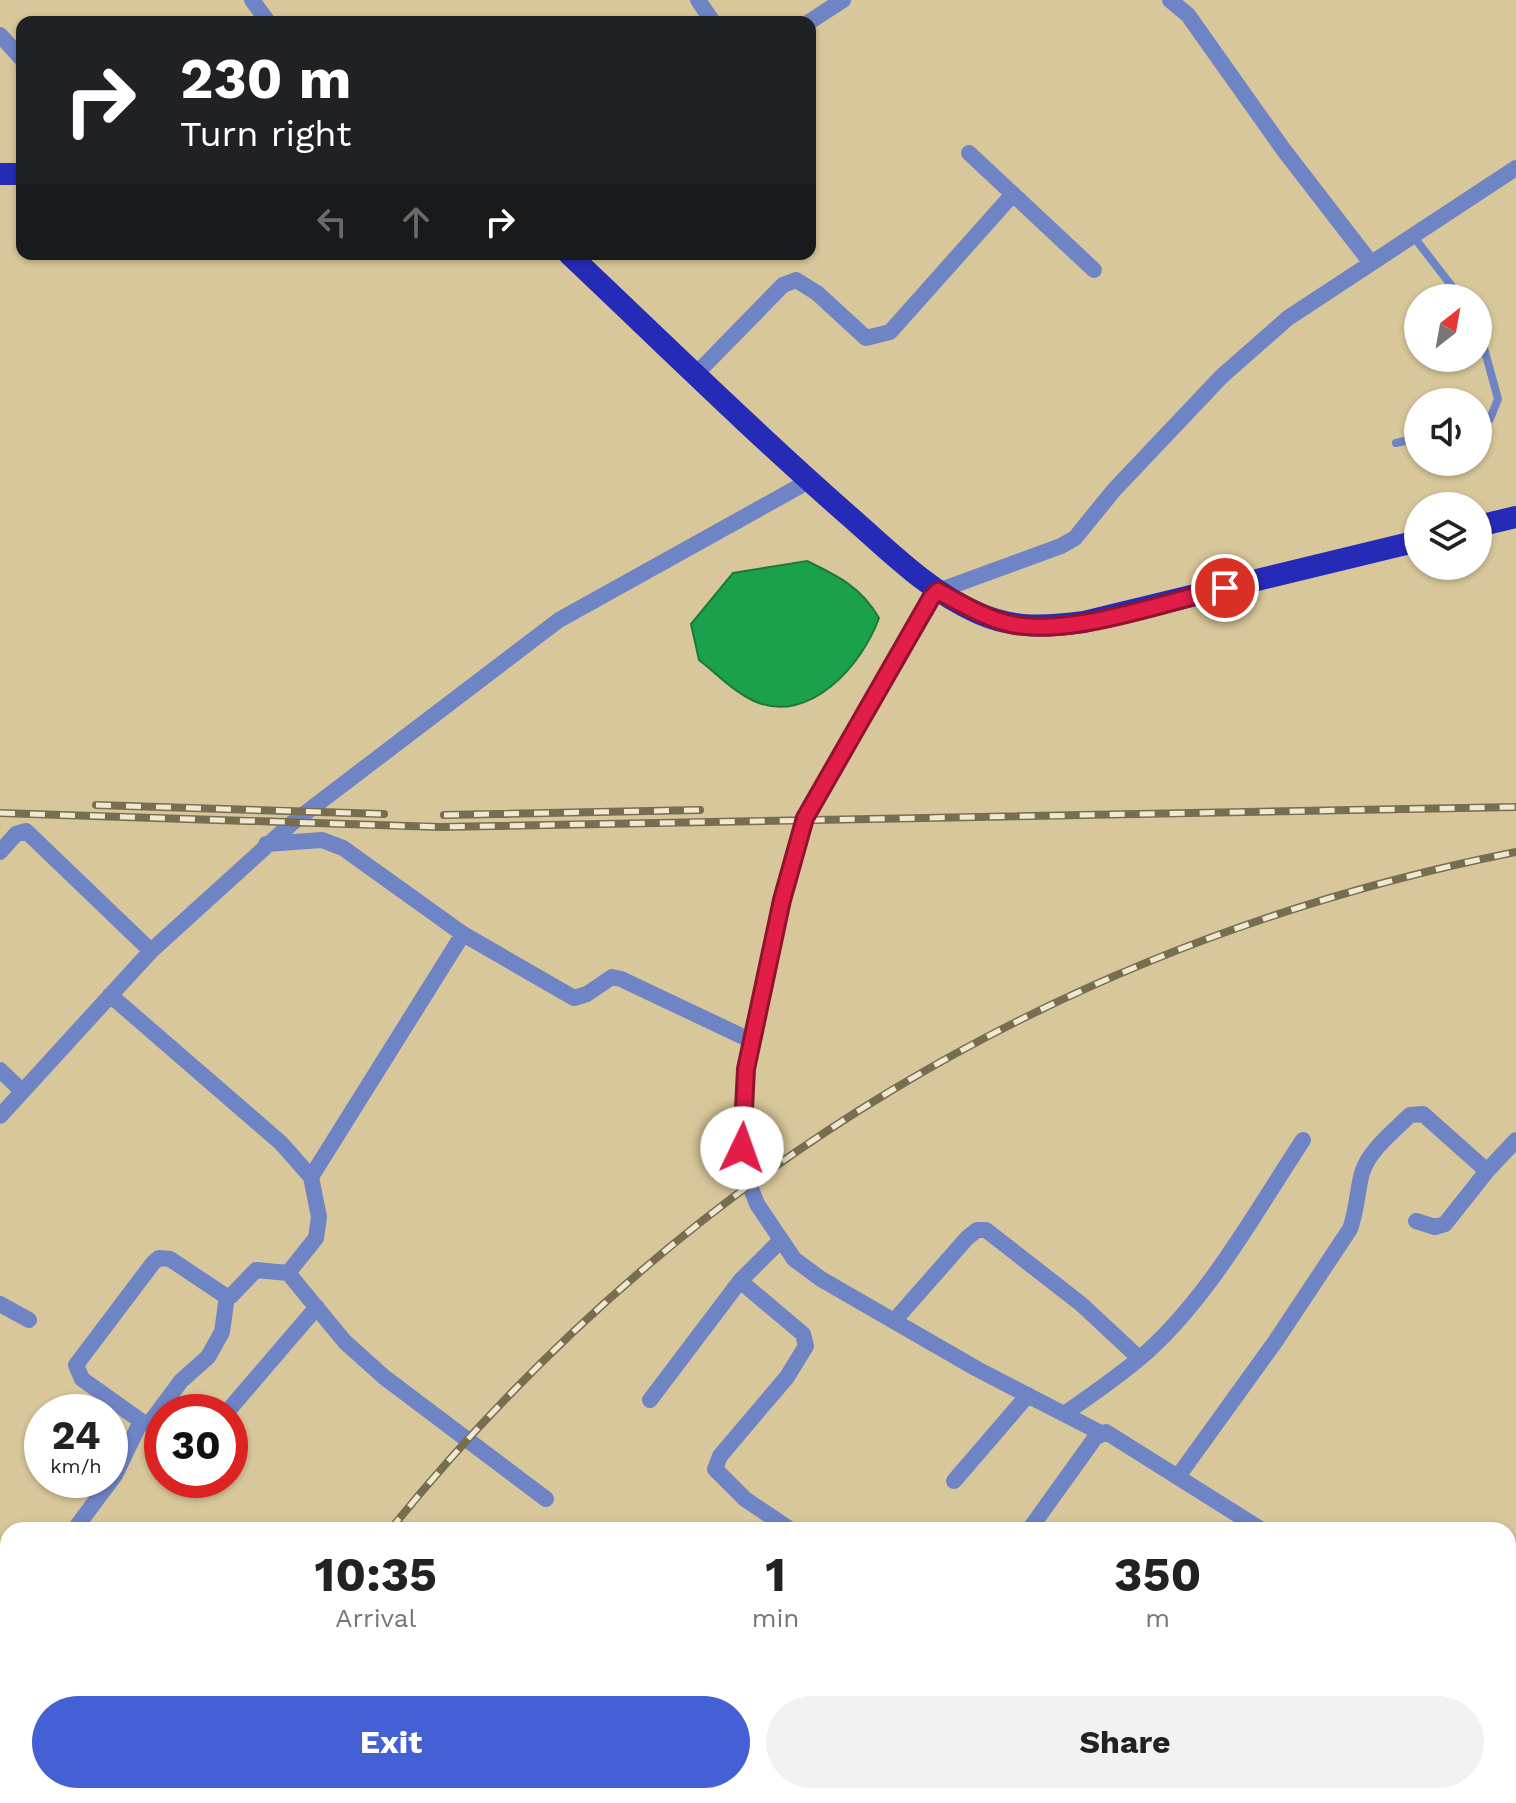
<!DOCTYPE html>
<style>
:root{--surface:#fff;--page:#f2f2f2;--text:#222;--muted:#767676;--accent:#4560d4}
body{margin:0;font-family:"Work Sans",sans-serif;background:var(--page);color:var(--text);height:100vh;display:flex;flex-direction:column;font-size:30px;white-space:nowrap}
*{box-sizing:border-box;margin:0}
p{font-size:26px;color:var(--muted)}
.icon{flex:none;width:44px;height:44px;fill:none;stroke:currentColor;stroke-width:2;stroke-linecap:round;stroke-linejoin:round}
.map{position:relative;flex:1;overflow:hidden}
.sheet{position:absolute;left:0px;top:1522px;width:1516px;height:282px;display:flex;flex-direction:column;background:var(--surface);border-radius:24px 24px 0 0;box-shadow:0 2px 6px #0004}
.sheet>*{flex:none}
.banner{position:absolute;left:16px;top:16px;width:800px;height:244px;border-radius:16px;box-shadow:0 2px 6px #0004;background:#202124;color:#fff;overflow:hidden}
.needle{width:52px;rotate:31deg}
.fabs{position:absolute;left:1404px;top:284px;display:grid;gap:16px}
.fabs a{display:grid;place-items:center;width:88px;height:88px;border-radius:50%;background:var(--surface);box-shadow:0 2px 6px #0004;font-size:40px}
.speed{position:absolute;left:24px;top:1394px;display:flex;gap:16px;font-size:40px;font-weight:700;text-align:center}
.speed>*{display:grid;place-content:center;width:104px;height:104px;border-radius:50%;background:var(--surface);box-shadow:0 2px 6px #0004;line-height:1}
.speed small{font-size:20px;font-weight:400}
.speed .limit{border:12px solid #d22;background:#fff;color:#111}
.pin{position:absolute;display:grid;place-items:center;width:68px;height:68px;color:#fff;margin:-34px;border:4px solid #fff;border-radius:50%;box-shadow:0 2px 8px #0007}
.me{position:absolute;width:88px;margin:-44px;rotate:3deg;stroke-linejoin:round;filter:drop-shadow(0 0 6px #0008)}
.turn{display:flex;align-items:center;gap:28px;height:168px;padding:0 32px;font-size:36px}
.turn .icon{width:104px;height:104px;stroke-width:2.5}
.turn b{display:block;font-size:56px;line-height:68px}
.lanes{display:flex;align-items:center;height:76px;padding:0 32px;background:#0003;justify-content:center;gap:40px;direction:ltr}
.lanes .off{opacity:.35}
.eta{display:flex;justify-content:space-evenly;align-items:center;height:136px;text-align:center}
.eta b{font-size:48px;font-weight:700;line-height:56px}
.action{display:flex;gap:16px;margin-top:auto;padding:16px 32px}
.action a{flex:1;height:92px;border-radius:48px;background:var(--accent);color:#fff;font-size:32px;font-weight:700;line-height:92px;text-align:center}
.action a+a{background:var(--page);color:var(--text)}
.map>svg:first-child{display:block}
</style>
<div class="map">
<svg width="1516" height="1803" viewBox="0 0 1516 1803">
<rect width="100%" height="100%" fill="#d8c79a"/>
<path fill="#1ba14b" stroke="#1d7937" stroke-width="2" d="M807,561C838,576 861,587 879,618C862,665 809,726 754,701C734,692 716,673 699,660L691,624L733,573Z"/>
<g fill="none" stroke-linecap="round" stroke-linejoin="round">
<path stroke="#6f84c5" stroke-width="8" d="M1413,236L1461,298
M1478,326L1498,399L1490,419L1478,424
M1396,443L1418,438"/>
<path stroke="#6f84c5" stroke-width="16" d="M252,0L268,22
M698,0L713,22
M1170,0L1188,15L1283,149L1371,263
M809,22L843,0
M0,35L22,59
M969,153L1094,270
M696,374L783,285L796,280L817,293L866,338L890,332L1013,194
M266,844L322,840L343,848L463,934L311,1177
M0,852L16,834L26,831L151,951
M463,934L574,998L587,994L612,977L621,979L752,1041
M0,1070L22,1091
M0,1116L151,951L291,824L559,620L809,481
M1416,1221L1435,1227L1445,1224L1487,1171
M288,1273L345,1342L384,1377L546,1499
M740,1281L803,1334L806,1346L787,1377L720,1456L715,1469L745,1499L791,1530
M0,1304L29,1320
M894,1321L967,1238L977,1230H986L1081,1304L1139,1358
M650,1400L740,1281L781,1240
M227,1412L317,1307
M1064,1414C1093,1394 1121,1375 1147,1352C1211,1294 1256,1211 1303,1140
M149,1424L181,1381L208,1357L222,1332L227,1296
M1101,1433L977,1369L821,1279L794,1259L757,1204L747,1178L742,1148L746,1069L782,900L809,809L938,591L1061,546L1075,538L1114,490L1222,376L1288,318L1516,168
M1179,1475L1275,1342L1350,1229C1357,1210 1357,1192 1362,1173C1369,1150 1393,1132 1410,1115L1423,1114L1487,1171L1516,1140
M954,1481L1028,1395
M74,1530L115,1475L141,1421L82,1379L76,1365L153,1263L159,1258L170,1259L224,1295L231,1296L256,1270L288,1273L316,1238L319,1217L311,1177L281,1143L110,995
M1029,1530L1095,1438L1106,1432L1262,1530
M1508,1698L1516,1702
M772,1803L778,1796"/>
<path stroke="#252bb7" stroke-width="22" d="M0,174H22
M569,254C661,341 752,431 848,515C888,550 928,591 978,613C1013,629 1047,627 1084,622L1418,541
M1478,526L1516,517"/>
<defs>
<path id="rail" d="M96,805L384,814
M0,813L440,827L1516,807
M444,815L700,810
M390,1530C681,1170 1064,942 1516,852
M208,1803L211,1796"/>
</defs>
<use href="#rail" stroke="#786d4e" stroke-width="8"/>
<use href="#rail" stroke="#f1e8d2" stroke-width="5" stroke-dasharray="15" stroke-linecap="butt"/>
</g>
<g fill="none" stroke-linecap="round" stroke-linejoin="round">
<defs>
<path id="route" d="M742,1148L746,1069L782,900L805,818L931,598L938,591C962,604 985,618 1011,624C1069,637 1166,602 1225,588"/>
</defs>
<use href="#route" stroke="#92132f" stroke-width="20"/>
<use href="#route" stroke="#e11d48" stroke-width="14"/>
</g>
</svg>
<div class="fabs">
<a><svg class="needle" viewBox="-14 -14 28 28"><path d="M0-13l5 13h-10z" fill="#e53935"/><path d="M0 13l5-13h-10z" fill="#767676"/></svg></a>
<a><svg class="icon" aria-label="sound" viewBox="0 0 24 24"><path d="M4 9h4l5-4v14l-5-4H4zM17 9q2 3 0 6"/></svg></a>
<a><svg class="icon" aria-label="layers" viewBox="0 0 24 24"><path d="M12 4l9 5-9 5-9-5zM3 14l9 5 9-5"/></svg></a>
</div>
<div class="speed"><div>24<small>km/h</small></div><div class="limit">30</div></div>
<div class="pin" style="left:1225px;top:588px;background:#d93025"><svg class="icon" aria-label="arrive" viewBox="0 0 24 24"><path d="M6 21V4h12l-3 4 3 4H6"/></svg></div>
<svg class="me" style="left:742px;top:1148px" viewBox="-20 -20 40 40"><circle r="19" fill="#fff"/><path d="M0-13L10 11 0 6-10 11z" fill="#e11d48"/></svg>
<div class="banner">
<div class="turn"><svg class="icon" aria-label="right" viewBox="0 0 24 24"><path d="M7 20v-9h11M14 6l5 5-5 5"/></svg><div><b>230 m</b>Turn right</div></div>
<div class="lanes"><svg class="icon off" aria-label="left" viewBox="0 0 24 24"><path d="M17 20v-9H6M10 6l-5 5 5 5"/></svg><svg class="icon off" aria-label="ahead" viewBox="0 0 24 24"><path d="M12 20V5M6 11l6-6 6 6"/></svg><svg class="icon" aria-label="right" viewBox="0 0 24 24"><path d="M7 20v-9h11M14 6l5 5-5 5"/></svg></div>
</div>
<section class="sheet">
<div class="eta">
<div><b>10:35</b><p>Arrival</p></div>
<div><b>1</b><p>min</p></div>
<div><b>350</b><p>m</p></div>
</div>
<div class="action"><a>Exit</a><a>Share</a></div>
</section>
</div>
